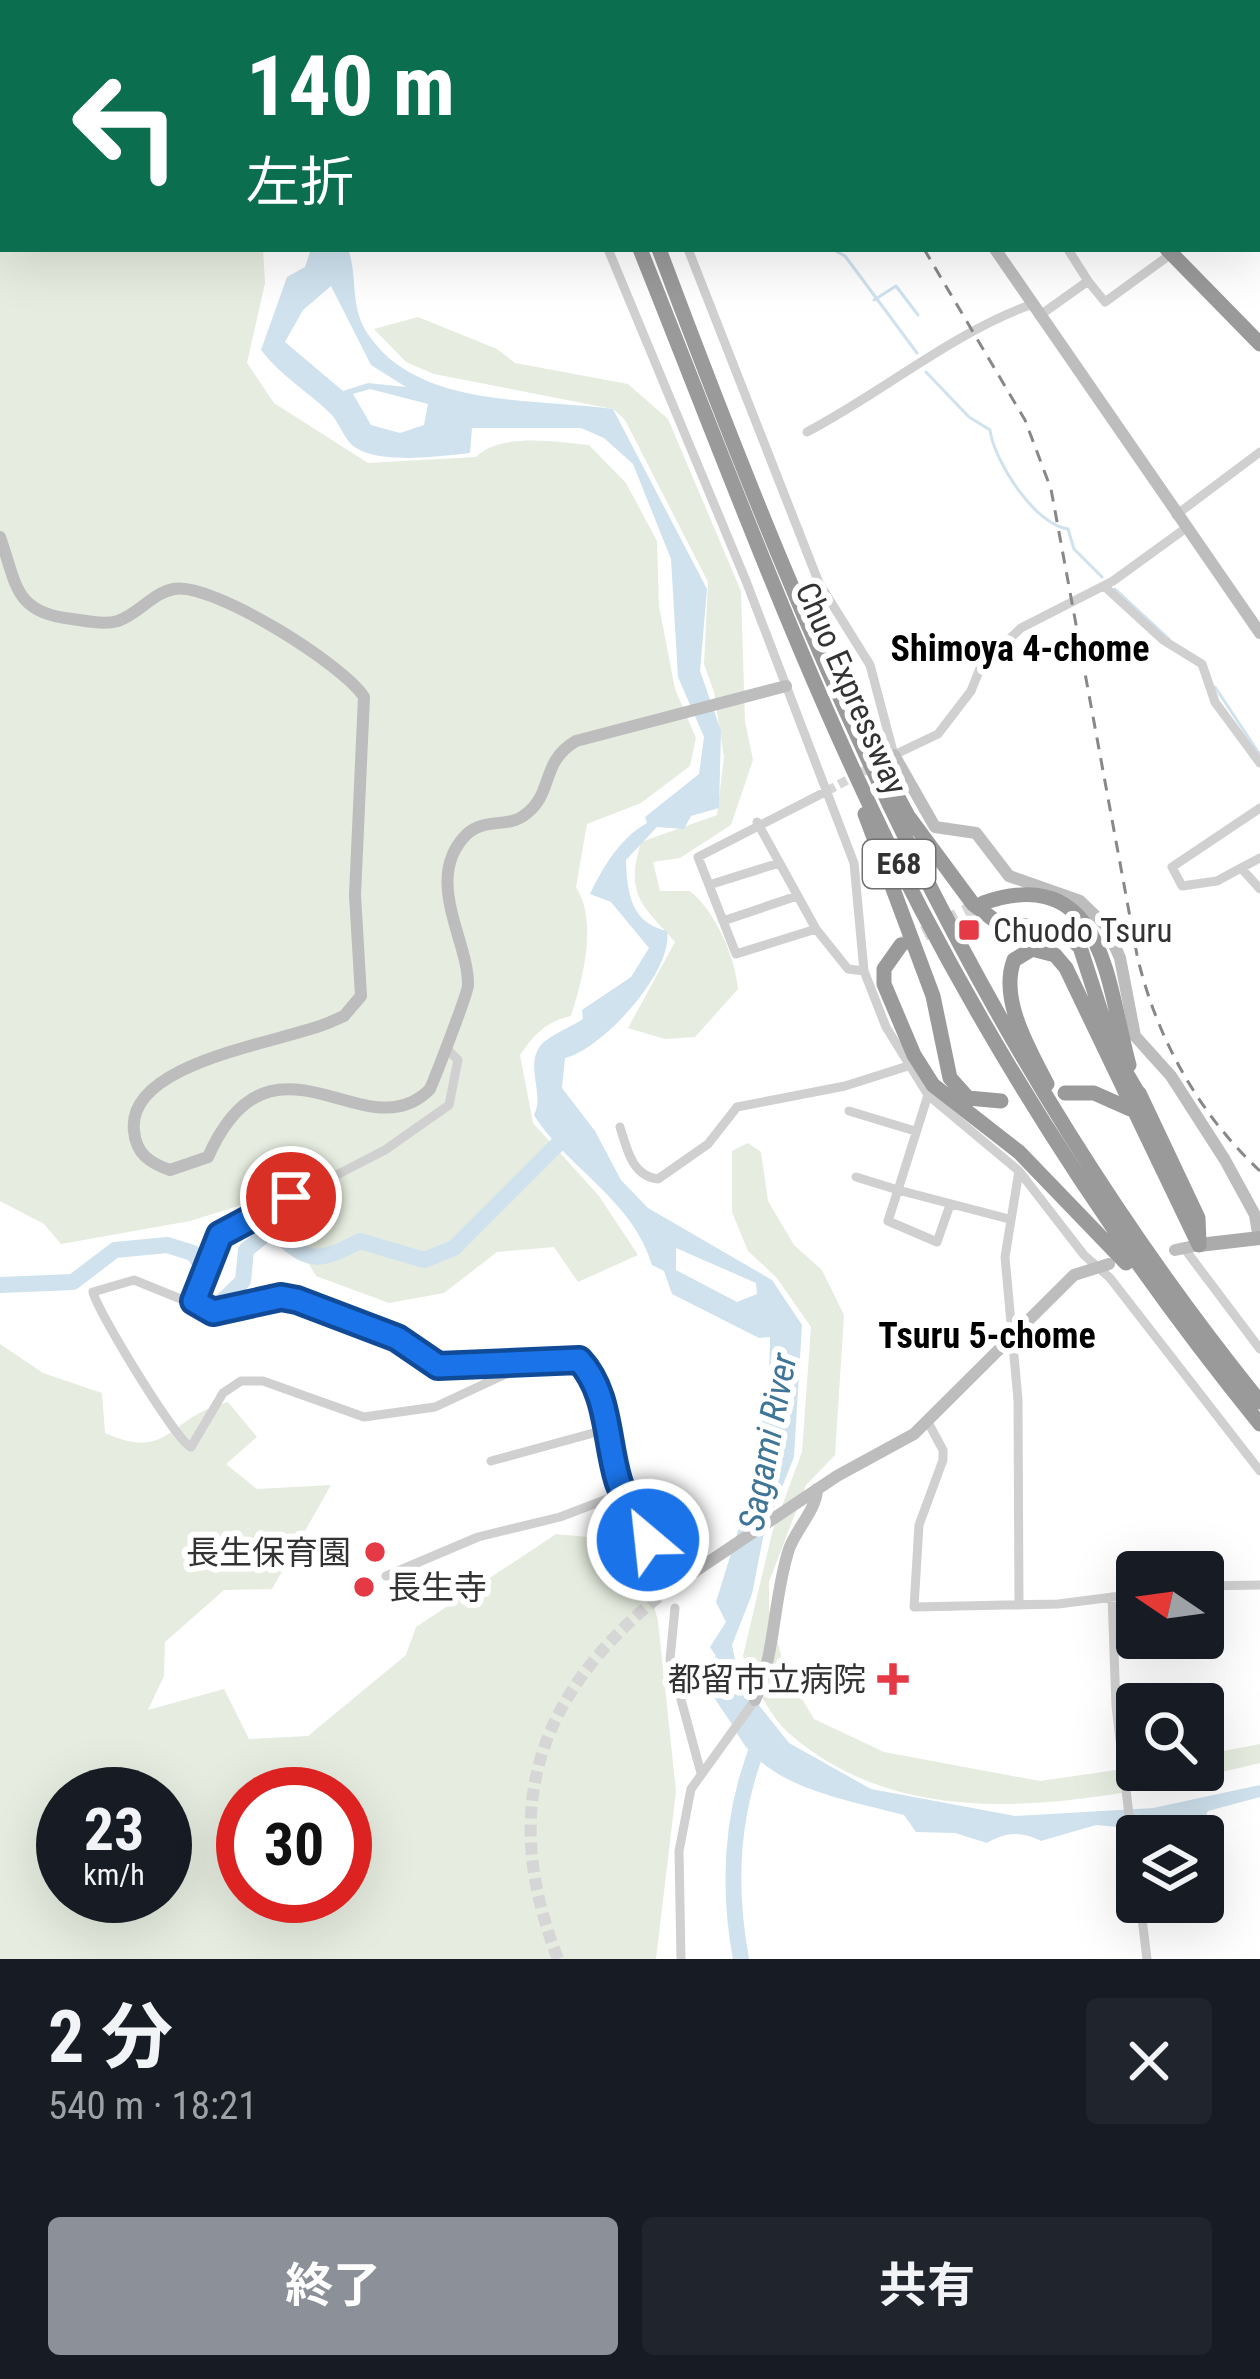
<!DOCTYPE html>
<html lang="ja">
<meta charset="utf-8">
<style>
:root{--surface:#171b24;--page:#20242c;--text:#f1f3f6;--muted:#9ea1a6;--accent:#8c9099}
body{margin:0;font-family:"Roboto Condensed","Noto Sans JP",sans-serif;background:var(--page);color:var(--text);height:100vh;display:flex;flex-direction:column;font-size:45px;white-space:nowrap}
*{box-sizing:border-box;margin:0}
p{font-size:39px;color:var(--muted)}
.icon{flex:none;width:66px;height:66px;fill:none;stroke:currentColor;stroke-width:2;stroke-linecap:round;stroke-linejoin:round}
.map{position:relative;height:1959px;overflow:hidden}
.drawer{display:flex;flex-direction:column;background:var(--surface);flex:1}
.drawer>*{flex:none}
.top-card{position:absolute;left:0px;top:0px;width:1260px;height:252px;box-shadow:0 12px 48px #0002;background:#0b6e4f;color:#fff;overflow:hidden}
.needle{width:78px;rotate:283deg}
.tools{position:absolute;left:1116px;top:1551px;display:grid;gap:24px}
.tools a{display:grid;place-items:center;width:108px;height:108px;border-radius:12px;background:var(--surface);box-shadow:0 12px 48px #0002;font-size:60px}
.speed{position:absolute;left:36px;top:1767px;display:flex;gap:24px;font-size:60px;font-weight:700;text-align:center}
.speed>*{display:grid;place-content:center;width:156px;height:156px;border-radius:50%;background:var(--surface);box-shadow:0 12px 48px #0002;line-height:1}
.speed small{font-size:30px;font-weight:400}
.speed .limit{border:18px solid #d22;background:#fff;color:#111}
.pin{position:absolute;display:grid;place-items:center;width:102px;height:102px;color:#fff;margin:-51px;border:6px solid #fff;border-radius:50%;box-shadow:0 3px 12px #0007}
.me{position:absolute;width:132px;margin:-66px;rotate:332deg;stroke-linejoin:round;filter:drop-shadow(0 0 9px #0008)}
.turn{display:flex;align-items:center;gap:42px;height:252px;padding:0 48px;font-size:54px}
.turn .icon{width:156px;height:156px;stroke-width:2.5}
.turn b{display:block;font-size:84px;line-height:102px}
.round{display:grid;place-items:center;flex:none;width:126px;height:126px;border-radius:12px;background:var(--page)}
.overview{display:flex;align-items:center;justify-content:space-between;height:204px;padding:0 48px}
h1{font-size:72px;font-weight:700;line-height:90px}
.action{display:flex;gap:24px;margin-top:auto;padding:24px 48px}
.action a{flex:1;height:138px;border-radius:12px;background:var(--accent);color:#fff;font-size:48px;font-weight:700;line-height:138px;text-align:center}
.action a+a{background:var(--page);color:var(--text)}
.map>svg:first-child{display:block}
</style>
<div class="map">
<svg width="1260" height="1959" viewBox="0 0 1260 1959">
<rect width="100%" height="100%" fill="#fff"/>
<path fill="#e6ecdf" fill-rule="evenodd" d="M0,0L48,3H3V249H263L265,283L247,363L274,403L368,463L476,457C500,432 557,442 589,445L626,483L657,541L659,606L675,689L696,738L690,766L641,803L587,824L576,887C598,922 583,978 571,1016C545,1022 535,1034 520,1055L533,1123L599,1196L638,1255L578,1282L554,1247L497,1252L444,1293L389,1303L316,1276L284,1222L261,1199L190,1221L61,1244L44,1224L0,1201Z
M1157,0H1260V110L1257,3Z
M418,317L497,349L515,363L628,384L668,419L741,591L745,721L753,760L731,825L680,858L653,862L660,891H690C715,911 735,956 738,989L695,1037L665,1039L628,1028L675,942C641,904 625,894 641,842L717,815L724,757L714,692L704,664L708,582L625,420L613,409L434,374L406,362L374,329Z
M748,1143L761,1152L768,1201L794,1245L822,1270L844,1315L835,1455L806,1485L769,1582V1610L785,1670L814,1719L884,1752L1040,1781L1137,1767L1203,1770V1755L1260,1744V1763C1113,1798 919,1846 791,1735C769,1717 754,1682 743,1656L772,1533L802,1452L811,1327L776,1277L748,1251L732,1212V1151Z
M0,1344L43,1373L102,1393L105,1433C170,1462 166,1418 228,1402L257,1437L226,1464L257,1489L331,1485L272,1589L224,1590L165,1642L164,1676L148,1710L224,1689L249,1739L308,1736L406,1655L416,1627L556,1534L609,1539L641,1558L658,1621L676,1791L656,1959H0ZM63,1794H165V1896H63ZM243,1794H345V1896H243Z"/>
<path fill="#cfe2ee" fill-rule="evenodd" d="M311,249H348C359,279 348,307 370,337C420,409 537,398 613,409L707,589L700,671L721,731L719,808L691,816L684,829L657,827L626,860C627,893 631,923 667,931C674,970 603,1049 565,1058L562,1088L595,1131L621,1180L648,1208L772,1280L802,1325L794,1457L764,1533L752,1594L732,1645L739,1680L789,1743L871,1789L1015,1816L1153,1808L1260,1785V1797L1208,1811L1198,1834L1096,1825L1041,1841C1021,1831 1006,1832 987,1843L955,1833L916,1832L904,1815C848,1800 766,1788 737,1733C725,1710 707,1695 703,1667L716,1656L710,1647L726,1622L716,1602L742,1518L769,1387L770,1337L759,1338L672,1294L664,1271L652,1265C633,1200 567,1168 534,1115C545,1094 525,1068 540,1046C548,1036 571,1027 583,1019L582,1010L631,977L649,948L611,902L590,894C603,867 620,838 647,823L645,817L699,774L704,737L678,677L671,559L633,464L604,438L581,428H472L470,453C439,456 375,466 351,444C343,436 339,422 330,413C307,391 281,376 261,350L287,277L305,267ZM331,286L371,365L406,387L368,383L343,391L285,342L303,310ZM370,389L428,404L424,425L400,433L371,425L353,394ZM676,1248L756,1283L757,1294L737,1302L676,1270Z"/>
<g fill="none" stroke-linecap="round" stroke-linejoin="round">
<path stroke="#cfe2ee" stroke-width="3" d="M510,0L512,3
M1022,0L1025,3
M1257,138L1260,142
M832,249L845,256L917,353
M874,300L896,286L918,315
M926,372L969,417L990,430C994,461 1035,525 1068,529L1074,549L1102,577
M1115,589L1169,639
M1215,687L1260,755"/>
<path stroke="#cfe2ee" stroke-width="16" d="M0,1285L73,1282L115,1250L167,1245L193,1253L206,1271L205,1301L219,1304L243,1281L246,1250L272,1229C308,1263 316,1264 360,1241L424,1260L454,1248L572,1130
M741,1959C727,1883 731,1811 761,1739"/>
<path stroke="#d6d6d6" stroke-width="9" stroke-dasharray="9 4.5" stroke-linecap="butt" d="M827,791L875,765"/>
<path stroke="#d6d6d6" stroke-width="12" stroke-dasharray="12 6" stroke-linecap="butt" d="M558,1959C497,1804 540,1690 667,1590"/>
<path stroke="#d6d6d6" stroke-width="15" stroke-dasharray="15 8" stroke-linecap="butt" d="M903,944L983,903"/>
<path stroke="#d0d0d0" stroke-width="9" d="M265,0L275,3
M321,0L322,3
M365,0L366,3
M516,0L518,3
M590,0L591,3
M757,0L758,3
M168,3L172,0
M1041,3L1042,0
M608,249L746,581L854,863L864,971L886,1027L928,1095L1019,1171L1084,1255L1110,1278L1260,1471
M688,249L819,583L870,665L894,755L938,734L971,691L981,666L1021,628L1113,581L1186,528
M1069,251L1088,281
M1039,316L1088,281L1105,302L1171,254
M807,432C883,392 951,334 1030,305
M1176,515L1260,452
M1104,586L1163,640L1202,664L1215,702L1260,763
M1260,808L1172,867L1182,886L1217,881L1241,868L1260,889
M757,822L816,929L848,969L864,971
M1241,868L1260,858
M709,885L779,863
M723,921L797,896
M816,929L736,954L698,857L827,791
M928,1095L898,1190L1009,1219
M849,1111L915,1131
M620,1127C627,1149 632,1176 658,1179L708,1144L737,1107L845,1086L908,1066
M1019,1171L1005,1257L1018,1400L1019,1605
M856,1177L898,1190L888,1221L937,1242L950,1205
M1184,1248L1260,1349
M194,1301L220,1235L385,1150L449,1105L458,1060L445,1047
M527,1364L435,1407L364,1417L263,1381H241L223,1393L191,1447C177,1442 97,1311 93,1292L134,1280L213,1312L281,1296L397,1338L438,1367L579,1360C609,1392 606,1440 618,1479C620,1489 647,1539 653,1548L673,1555L689,1575
M928,1422L943,1450V1460L919,1525L914,1607L1058,1604L1137,1594
M491,1461L608,1429
M386,1576L478,1537L560,1517L623,1493
M1203,1586L1260,1585
M1112,1597L1116,1706L1137,1882
M675,1608L670,1659L701,1773
M1140,1902L1147,1959
M681,1959L679,1851L691,1789L755,1700"/>
<path stroke="#bdbdbd" stroke-width="12" d="M889,0V3
M995,249L1260,633
M0,537C17,585 14,613 72,619C87,621 103,625 118,621C139,614 152,593 174,589C212,582 343,664 364,697L355,895L361,996L344,1016L328,1023C280,1043 126,1062 134,1131C136,1154 150,1163 170,1170L208,1157C272,1012 366,1155 430,1089C436,1075 468,993 468,985C469,941 422,878 467,834C485,817 508,829 526,814C554,793 540,762 576,741L786,686
M894,755L935,827L976,833L1009,876L1080,901L1106,926L1120,958L1135,1036L1171,1076L1225,1160L1255,1215L1259,1239
M1175,1250L1199,1245
M667,1590L837,1476L914,1434L1074,1275L1109,1264
M755,1700C776,1653 773,1598 789,1549C796,1529 817,1509 817,1489"/>
<path stroke="#ababab" stroke-width="14" d="M1199,1245L1260,1238"/>
<path stroke="#9a9a9a" stroke-width="15" d="M543,0L544,3
M564,0L565,3
M960,0L962,3
M640,249C729,471 811,697 921,909C1017,1092 1130,1264 1260,1424
M659,249C816,668 976,1050 1260,1402
M1167,249L1260,344
M863,732L908,816L973,904L994,920L1065,933L1080,947L1114,1052L1141,1098
M865,814L933,996L950,1078L968,1098L1001,1101
M983,903C1105,861 1107,986 1129,1065
M901,945L884,969V984L914,1055L933,1085L1019,1152L1126,1263
M1047,1084C1029,1049 999,999 1014,960L1032,949L1055,955L1066,968L1199,1245
M1065,1093H1094L1130,1109
M1139,1093L1198,1218L1199,1242"/>
<path stroke="#888" stroke-width="3" stroke-dasharray="12 9" stroke-linecap="butt" d="M777,0L779,3
M924,249L1025,420L1051,489L1137,955C1156,1037 1198,1113 1260,1171"/>
</g>
<g fill="none" stroke-linecap="round" stroke-linejoin="round">
<defs>
<path id="route" d="M291,1197L220,1235L194,1301L213,1312L281,1297L297,1300L397,1338L438,1366L579,1360C609,1392 606,1440 618,1480C623,1498 640,1519 648,1540"/>
</defs>
<use href="#route" stroke="#114b97" stroke-width="30"/>
<use href="#route" stroke="#1a73e8" stroke-width="21"/>
</g>
<g fill="#e63946" stroke="#fff" stroke-width="4.5">
<rect x="957" y="918" width="24" height="24" rx="6"/>
<circle cx="375" cy="1552" r="12"/>
<circle cx="364" cy="1587" r="12"/>
<path d="M887 1661h12v12h12v12h-12v12h-12v-12h-12v-12h12z"/>
</g>
<g text-anchor="middle" stroke-width="12" stroke-linejoin="round" paint-order="stroke">
<rect fill="#fff" stroke="#707070" stroke-width="3" x="863" y="840" width="72" height="48" rx="9"/>
<g font-size="30" font-weight="bold" fill="#333">
<text x="899" y="874">E68</text>
</g>
<g font-size="33" fill="#333" stroke="#fff">
<text transform="translate(852 688) rotate(66)" y="12">Chuo Expressway</text>
</g>
<g font-size="33" fill="#333" stroke="#fff" text-anchor="start">
<text x="993" y="942">Chuodo Tsuru</text>
<text x="351" y="1564" text-anchor="end">長生保育園</text>
<text x="388" y="1599">長生寺</text>
<text x="866" y="1691" text-anchor="end">都留市立病院</text>
</g>
<g font-size="36" font-weight="bold" fill="#000" stroke="#fff">
<text x="1020" y="661">Shimoya 4-chome</text>
<text x="987" y="1348">Tsuru 5-chome</text>
</g>
<g font-size="36" font-style="italic" fill="#3f7597" stroke="#fff">
<text transform="translate(767 1442) rotate(-79)" y="13">Sagami River</text>
</g>
</g>
</svg>
<div class="tools">
<a><svg class="needle" viewBox="-14 -14 28 28"><path d="M0-13l5 13h-10z" fill="#e53935"/><path d="M0 13l5-13h-10z" fill="#9ea1a6"/></svg></a>
<a><svg class="icon" aria-label="search" viewBox="0 0 24 24"><circle cx="10" cy="10" r="6"/><path d="M15 15l6 6"/></svg></a>
<a><svg class="icon" aria-label="layers" viewBox="0 0 24 24"><path d="M12 4l9 5-9 5-9-5zM3 14l9 5 9-5"/></svg></a>
</div>
<div class="speed"><div>23<small>km/h</small></div><div class="limit">30</div></div>
<div class="pin" style="left:291px;top:1197px;background:#d93025"><svg class="icon" aria-label="arrive" viewBox="0 0 24 24"><path d="M6 21V4h12l-3 4 3 4H6"/></svg></div>
<svg class="me" style="left:648px;top:1540px" viewBox="-20 -20 40 40"><circle r="17" fill="#1a73e8" stroke="#fff" stroke-width="3"/><path d="M0-11L8 9 0 5-8 9z" fill="#fff"/></svg>
<div class="top-card">
<div class="turn"><svg class="icon" aria-label="left" viewBox="0 0 24 24"><path d="M17 20v-9H6M10 6l-5 5 5 5"/></svg><div><b>140 m</b>左折</div></div>
</div>
</div>
<section class="drawer">
<div class="overview"><div><h1>2 分</h1><p>540 m · 18:21</p></div><a class="round"><svg class="icon" aria-label="close" viewBox="0 0 24 24"><path d="M6 6l12 12M18 6L6 18"/></svg></a></div>
<div class="action"><a>終了</a><a>共有</a></div>
</section>
